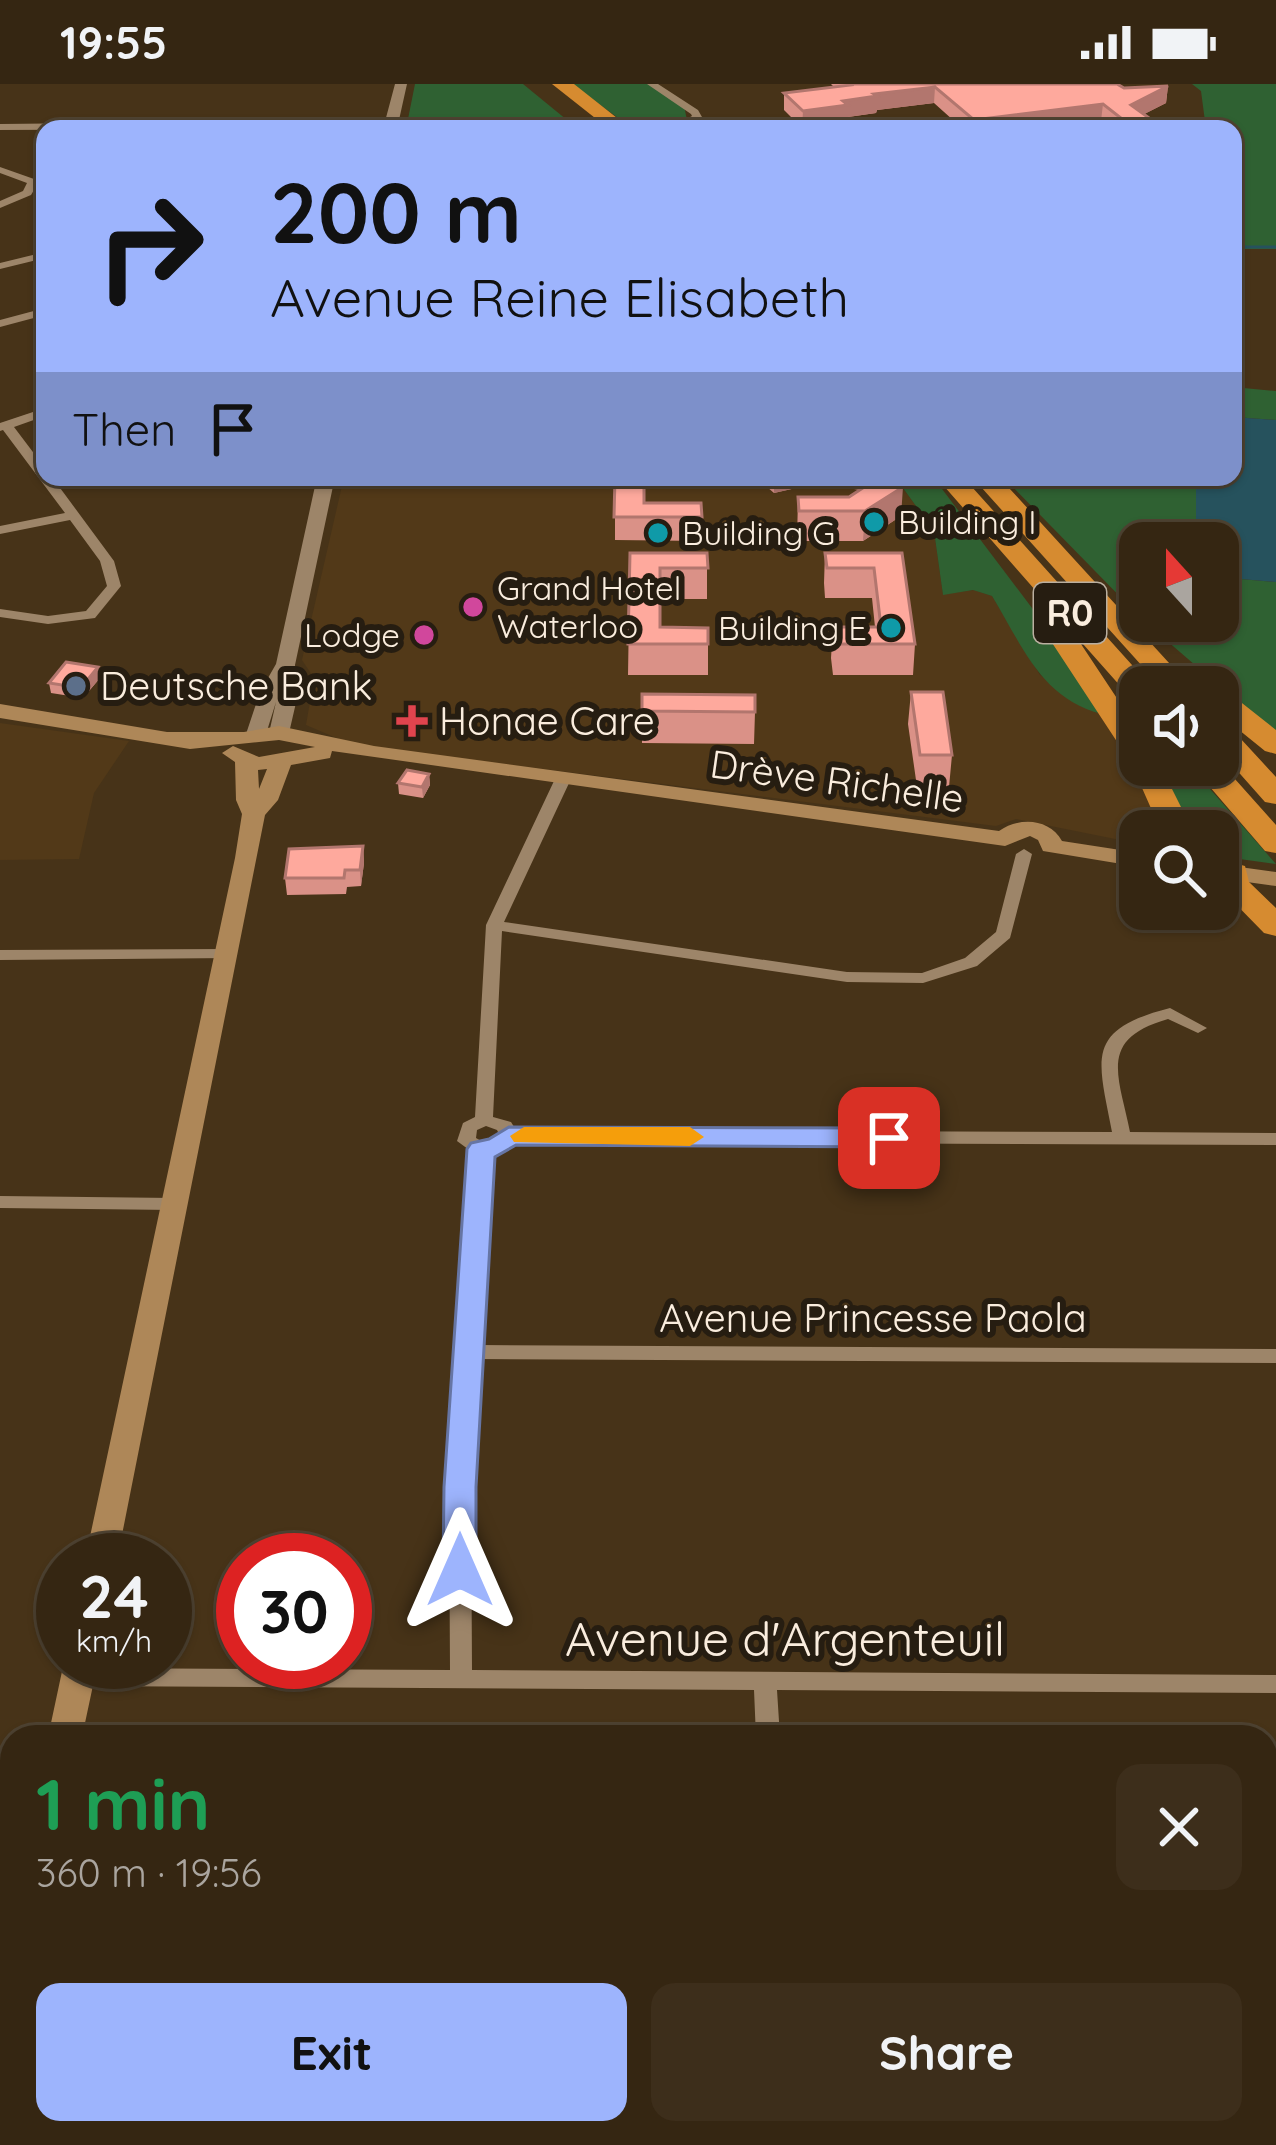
<!DOCTYPE html>
<meta charset="utf-8">
<style>
:root{--surface:#352612;--page:#3d2e1b;--text:#f1f3f6;--muted:#aaa59f;--line:#4f4332;--accent:#9db4fd}
body{margin:0;font-family:Quicksand,sans-serif;background:var(--page);color:var(--text);height:100vh;display:flex;flex-direction:column;font-size:45px;white-space:nowrap}
*{box-sizing:border-box;margin:0}
p{font-size:39px;color:var(--muted)}
.icon{flex:none;width:66px;height:66px;fill:none;stroke:currentColor;stroke-width:2;stroke-linecap:round;stroke-linejoin:round}
.map{position:relative;flex:1;overflow:hidden}
.panel{position:absolute;left:0px;top:1641px;width:1278px;height:420px;display:flex;flex-direction:column;background:var(--surface);border-radius:36px 36px 0 0;box-shadow:0 3px 9px #0004,0 0 0 3px var(--line)}
.panel>*{flex:none}
.guide{position:absolute;left:36px;top:36px;width:1206px;height:366px;border-radius:24px;box-shadow:0 3px 9px #0004,0 0 0 3px var(--line);background:#9db4fd;color:#111;overflow:hidden}
.needle{width:78px;rotate:339deg}
.controls{position:absolute;left:1119px;top:438px;display:grid;gap:24px}
.controls a{display:grid;place-items:center;width:120px;height:120px;border-radius:24px;background:var(--surface);box-shadow:0 3px 9px #0004,0 0 0 3px var(--line);font-size:60px}
.speed{position:absolute;left:36px;top:1449px;display:flex;gap:24px;font-size:60px;font-weight:700;text-align:center}
.speed>*{display:grid;place-content:center;width:156px;height:156px;border-radius:50%;background:var(--surface);box-shadow:0 3px 9px #0004,0 0 0 3px var(--line);line-height:1}
.speed small{font-size:30px;font-weight:400}
.speed .limit{border:18px solid #d22;background:#fff;color:#111}
.pin{position:absolute;display:grid;place-items:center;width:102px;height:102px;color:#fff;margin:-51px;border-radius:24px;box-shadow:0 6px 18px #0006}
.me{position:absolute;width:132px;margin:-66px;rotate:0deg;stroke-linejoin:round;filter:drop-shadow(0 0 9px #0008)}
.turn{display:flex;align-items:center;gap:42px;height:252px;padding:0 36px;font-size:54px}
.turn .icon{width:156px;height:156px;stroke-width:2.5}
.turn b{display:block;font-size:84px;line-height:102px}
.then{display:flex;align-items:center;height:114px;padding:0 36px;background:#0003;gap:24px;font-size:45px}
.round{display:grid;place-items:center;flex:none;width:126px;height:126px;border-radius:24px;background:var(--page)}
.overview{display:flex;align-items:center;justify-content:space-between;height:204px;padding:0 36px}
h1{font-size:72px;font-weight:800;line-height:90px;color:#1e9e55}
.cta{display:flex;gap:24px;margin-top:auto;padding:24px 36px}
.cta a{flex:1;height:138px;border-radius:24px;background:var(--accent);color:#111;font-size:48px;font-weight:800;line-height:138px;text-align:center}
.cta a+a{background:var(--page);color:var(--text)}
.status{display:flex;justify-content:space-between;align-items:center;height:84px;padding:0 60px;background:var(--surface);direction:ltr}
.status svg{height:33px;fill:currentColor}
.map>svg:first-child{display:block}
</style>
<div class="status"><b>19:55</b><svg viewBox="0 0 49 12"><path d="M0 12V9h3v3zM5 12V6h3v6zM10 12V3h3v9zM15 12V0h3v12zM26 1h20v11H26zM47 4h2v5h-2z"/></svg></div>
<div class="map">
<svg width="1276" height="2061" viewBox="0 0 1276 2061">
<rect width="100%" height="100%" fill="#473318"/>
<path fill="#523918" d="M344,393H895L934,447L943,510L974,506L992,512L1040,591L1102,630L1135,683L1160,744L1140,747V760L1016,735L996,742L353,661L306,641L314,594L302,576Z
M0,639L129,657L94,709L79,775L0,776Z"/>
<path fill="#2f6132" d="M415,0H523L578,45H406Z
M572,0H648L684,22L687,36L633,45Z
M1192,0H1276V165H1233V45H1206L1201,7Z
M1233,303L1276,307V336L1233,333Z
M895,393H933L1032,524L1102,630C1041,614 1023,563 992,512L973,506L943,511L934,447Z
M1003,393H1196V459H1140V533Z
M1218,493L1276,498V651L1144,537H1218Z
M1153,681H1189L1276,780L1218,772V747H1185Z"/>
<path fill="#26525d" d="M1233,333L1276,336V498L1218,493V459H1196V393H1233Z"/>
<g fill="none" stroke-linecap="round" stroke-linejoin="round">
<path stroke="#26525d" stroke-width="3" d="M1233,163H1276"/>
<path fill="#9d8569" fill-rule="evenodd" d="M647,0H658L698,26L702,33L681,45H668L692,32L691,30Z
M192,38L222,45L0,46V40Z
M0,83L34,95L45,94V100L37,101L31,111L0,124V117L23,107L27,99L0,89Z
M45,168V174L0,185V179Z
M45,224V231L0,243V236Z
M45,324V332L14,343L45,384V393H52L114,477L121,502L95,534L48,540L0,533V525L48,532L86,527L107,502L100,477L70,436L0,450V442L65,429L3,346L0,347V339Z
M562,692L570,697L504,838L847,888L922,889L965,874L996,848L1016,770L1024,765L1032,770L1010,854L977,882L923,899L847,898L502,847L493,1033L511,1038L516,1046L1112,1048C1098,974 1084,946 1170,924L1207,944L1198,949L1168,935C1097,955 1119,992 1130,1048L1276,1049V1061L514,1058L509,1065L490,1069L479,1261L1276,1265V1279L478,1275L471,1403L472,1586L1276,1591V1609L777,1606L780,1653H756L754,1606L78,1602L70,1600L67,1593L70,1586L78,1584L450,1586L449,1403L472,1068L457,1057L463,1039L475,1033L486,841L554,697ZM486,1042L497,1046L500,1052L497,1056L483,1058L476,1054L477,1046Z
M226,865L232,866L234,870L232,874L0,876V866Z
M0,1112L174,1114L183,1120L174,1126L0,1124Z
M779,2049H805L809,2061H783Z"/>
<path fill="#9d8569" fill-rule="evenodd" d="M395,0H407L397,45H383Z
M317,393H335L295,581L298,610L289,649L279,655L269,649L276,618L266,650L256,656L246,650L260,608L276,580Z"/>
<path fill="#ae8758" fill-rule="evenodd" d="M0,620L167,648H244L279,642L374,662L999,747C1019,733 1049,734 1062,757L1140,769V783L1043,767L1038,756L1030,752L1005,762L332,667L330,674L291,681L278,716L265,731L117,1476H85L235,774L242,730L236,716L235,678L222,669L233,662L259,673L315,663L279,656L190,665L0,634ZM267,685L259,705L258,686Z
M1218,780L1276,788V802L1218,794Z
M64,1578H98L82,1653H48Z
M12,1895V1984L0,1989V1899Z"/>
<path fill="#d68b30" fill-rule="evenodd" d="M552,0H574L631,45H609Z
M936,393H963L1150,601L1140,603V616L1130,613L1075,551L1140,649V681H1160L1193,747H1161L1131,679L1039,539L1043,533L1058,532Z
M972,393H999L1191,603H1161Z
M1218,605L1228,608L1276,646V670L1265,667L1218,629Z
M1218,638L1228,641L1276,693V720L1265,718L1218,665Z
M1218,676L1276,741V769L1265,767L1191,681H1218Z
M1234,779L1245,782L1249,798L1276,824V852L1264,849L1218,802L1223,782Z"/>
</g>
<path fill="#da9187" d="M831,0H1117L1124,4L1168,2L1166,19L1144,30L1156,39L1155,45H1110L1101,37L1037,45H963L934,19L877,26L876,29L848,33L847,38L802,44L784,26V9L834,3Z
M615,393L644,419H701V457L615,456Z
M761,393H887V397L901,432L863,457H797L798,413H849L860,406L818,399L774,409L760,397Z
M630,469H707V515H660V543L708,544V591H628Z
M825,469H902L915,560L913,591H833L831,574L833,543H875L872,514H825L824,499Z
M100,594L83,614L51,609L49,599Z
M911,608L952,671L949,703H917L908,640Z
M642,610L755,628L754,660L642,659Z
M429,690L430,701L423,714L399,710L398,699Z
M363,762L364,779L361,802L347,803L346,810L287,811L285,794Z"/>
<path fill="#b2766e" d="M1168,2L1166,19L1129,38L1131,21Z
M935,3L934,19L877,26L876,29L848,33L847,38L802,44L803,27L874,10Z
M1103,20L1101,37L1037,45H973L974,36Z
M1156,39L1155,45H1130L1131,42Z
M774,393H818V399L774,409Z
M903,403L901,432L863,457L865,427Z
M98,583L100,594L83,614L81,604Z
M429,690L430,701L423,714L422,703Z
M363,762L364,779L361,802L360,786Z"/>
<path fill="#fea99d" stroke="#b2766e" stroke-width="3" d="M850,0H1117L1124,4L1168,2L1131,21L1156,39L1131,42L1103,20L974,36L935,3L874,10L877,12L843,17L848,21L803,27L784,9L851,1Z
M615,393H644V419H701L702,433H614Z
M878,394L903,403L865,427H799L798,413H849Z
M630,469H707L708,484H660V543L708,544V560H628Z
M825,469H902L915,560H835L833,543H881L874,484H827Z
M66,578L98,583L81,604L49,599Z
M911,608H943L952,671H920Z
M642,610L755,611V628L642,627Z
M407,686L429,690L422,703L398,699Z
M363,762L360,786H345L344,794H285L289,765Z"/>
<path fill="#9db4fd" stroke="#6675a4" stroke-width="3" d="M509,1043L889,1044L903,1054L889,1063L516,1061L495,1073L476,1403V1486L471,1495L460,1499L448,1495L443,1486L444,1403L467,1065L471,1059L489,1055Z"/>
<path fill="#f59e0b" d="M524,1043H690L704,1053L690,1062L514,1058L510,1052Z"/>
<g fill="#0f9aa8" stroke="#261d11" stroke-width="4.5">
<circle cx="874" cy="438" r="12"/>
<circle cx="658" cy="449" r="12"/>
<circle cx="891" cy="544" r="12"/>
</g>
<g fill="#d1479c" stroke="#261d11" stroke-width="4.5">
<circle cx="473" cy="523" r="12"/>
<circle cx="424" cy="551" r="12"/>
</g>
<circle fill="#5c6f8a" stroke="#261d11" stroke-width="4.5" cx="76" cy="602" r="12"/>
<path fill="#e0444e" stroke="#261d11" stroke-width="4.5" d="M406 619h12v12h12v12h-12v12h-12v-12h-12v-12h12z"/>
<g text-anchor="middle" stroke-width="12" stroke-linejoin="round" paint-order="stroke">
<g font-size="33" fill="#faedde" stroke="#261d11" text-anchor="start">
<text x="898" y="450">Building I</text>
<text x="682" y="461">Building G</text>
<text x="497" y="516">Grand Hotel<tspan x="497" dy="38">Waterloo</tspan></text>
<text x="867" y="556" text-anchor="end">Building E</text>
<text x="400" y="563" text-anchor="end">Lodge</text>
</g>
<rect fill="#261d11" stroke="#baafa0" stroke-width="3" x="1034" y="499" width="72" height="60" rx="9"/>
<g font-size="36" font-weight="bold" fill="#faedde">
<text x="1070" y="542">R0</text>
</g>
<g font-size="39" fill="#faedde" stroke="#261d11" text-anchor="start">
<text x="100" y="616">Deutsche Bank</text>
<text x="439" y="651">Honae Care</text>
</g>
<g font-size="39" fill="#faedde" stroke="#261d11">
<text transform="translate(837 697) rotate(8)" y="14">Drève Richelle</text>
<text x="873" y="1248">Avenue Princesse Paola</text>
</g>
<g font-size="48" fill="#faedde" stroke="#261d11">
<text x="785" y="1572">Avenue d'Argenteuil</text>
</g>
</g>
</svg>
<div class="controls">
<a><svg class="needle" viewBox="-14 -14 28 28"><path d="M0-13l5 13h-10z" fill="#e53935"/><path d="M0 13l5-13h-10z" fill="#aaa59f"/></svg></a>
<a><svg class="icon" aria-label="sound" viewBox="0 0 24 24"><path d="M4 9h4l5-4v14l-5-4H4zM17 9q2 3 0 6"/></svg></a>
<a><svg class="icon" aria-label="search" viewBox="0 0 24 24"><circle cx="10" cy="10" r="6"/><path d="M15 15l6 6"/></svg></a>
</div>
<div class="speed"><div>24<small>km/h</small></div><div class="limit">30</div></div>
<div class="pin" style="left:889px;top:1054px;background:#d93025"><svg class="icon" aria-label="arrive" viewBox="0 0 24 24"><path d="M6 21V4h12l-3 4 3 4H6"/></svg></div>
<svg class="me" style="left:460px;top:1486px" viewBox="-20 -20 40 40"><path d="M0-17L14 15 0 8-14 15z" fill="#9db4fd" stroke="#fff" stroke-width="4"/></svg>
<div class="guide">
<div class="turn"><svg class="icon" aria-label="right" viewBox="0 0 24 24"><path d="M7 20v-9h11M14 6l5 5-5 5"/></svg><div><b>200 m</b>Avenue Reine Elisabeth</div></div>
<div class="then">Then<svg class="icon" aria-label="arrive" viewBox="0 0 24 24"><path d="M6 21V4h12l-3 4 3 4H6"/></svg></div>
</div>
<section class="panel">
<div class="overview"><div><h1>1 min</h1><p>360 m · 19:56</p></div><a class="round"><svg class="icon" aria-label="close" viewBox="0 0 24 24"><path d="M6 6l12 12M18 6L6 18"/></svg></a></div>
<div class="cta"><a>Exit</a><a>Share</a></div>
</section>
</div>
